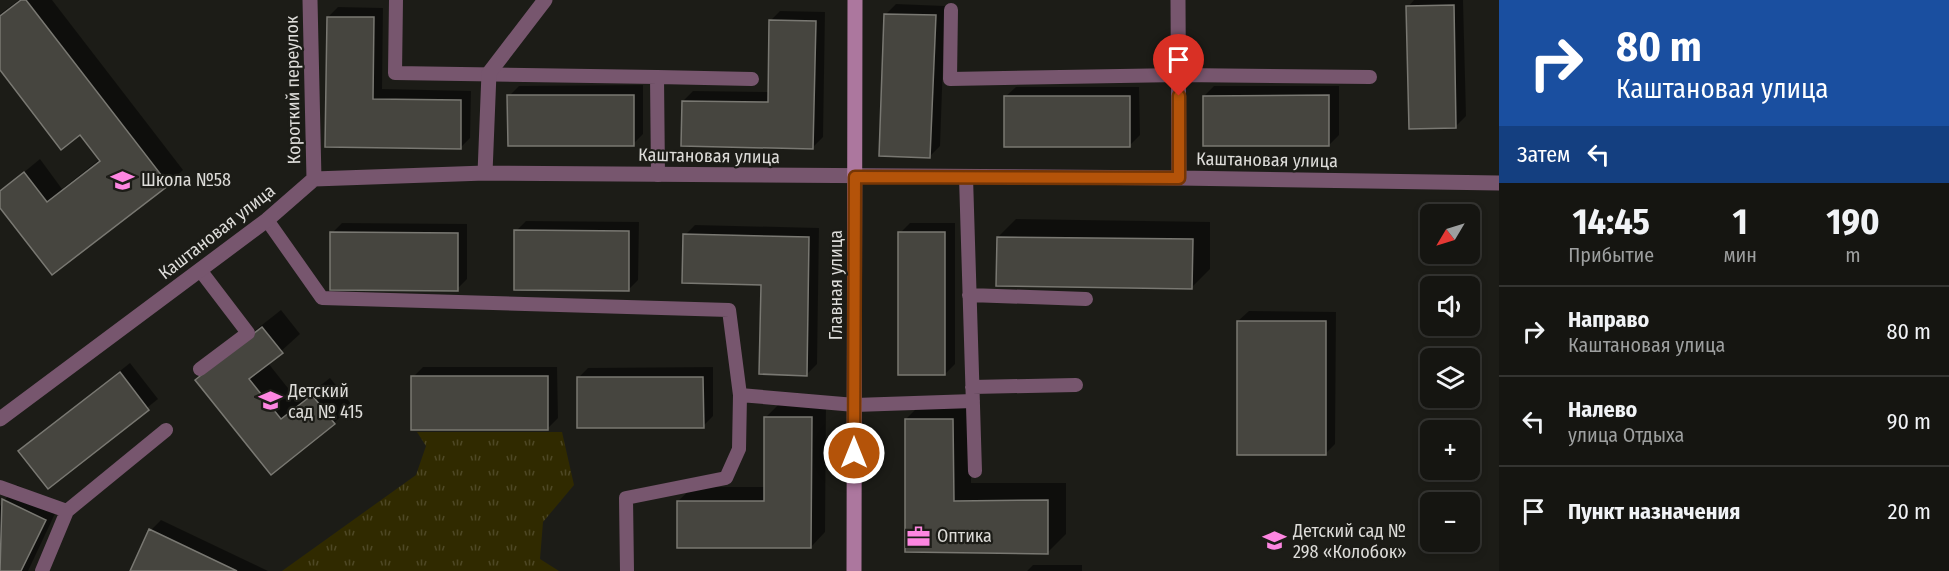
<!DOCTYPE html>
<html lang="ru">
<meta charset="utf-8">
<style>
:root{--surface:#151511;--page:#22221f;--text:#f1f3f6;--muted:#9d9f9f;--line:#343431}
body{margin:0;font-family:"Fira Sans Condensed",sans-serif;background:var(--page);color:var(--text);height:100vh;display:flex;flex-direction:column;font-size:22px;white-space:nowrap}
*{box-sizing:border-box;margin:0}
p{font-size:20px;color:var(--muted)}
.icon{flex:none;width:33px;height:33px;fill:none;stroke:currentColor;stroke-width:2;stroke-linecap:round;stroke-linejoin:round}
.map{position:relative;flex:1;overflow:hidden}
.panel{display:flex;flex-direction:column;background:var(--surface);width:450px}
.panel>*{flex:none}
.top-card{background:#1a4fa0;color:#fff;overflow:hidden}
.needle{width:39px;rotate:232deg}
.fabs{position:absolute;left:1420px;top:204px;display:grid;gap:12px}
.fabs a{display:grid;place-items:center;width:60px;height:60px;border-radius:9px;background:var(--surface);box-shadow:0 3px 9px #0003,0 0 0 2px var(--line);font-size:30px}
.pin{position:absolute;display:grid;place-items:center;width:51px;height:51px;color:#fff;margin:-62px -26px;border-radius:50% 50% 50% 0;rotate:-45deg;box-shadow:0 0 6px #0007}
.pin .icon{rotate:45deg}
.me{position:absolute;width:66px;margin:-33px;rotate:0deg;stroke-linejoin:round;filter:drop-shadow(0 0 4px #0008)}
.turn{display:flex;align-items:center;gap:21px;height:126px;padding:0 18px;font-size:27px}
.turn .icon{width:78px;height:78px;stroke-width:2.5}
.turn b{display:block;font-size:42px;line-height:51px}
.then{display:flex;align-items:center;height:57px;padding:0 18px;background:#0003;gap:12px;font-size:22px}
.eta{display:flex;justify-content:space-evenly;align-items:center;height:102px;text-align:center}
.eta b{font-size:36px;font-weight:700;line-height:42px}
ul{padding:0;list-style:none}
li{display:flex;align-items:center;gap:18px;height:90px;padding:0 18px;border-top:2px solid var(--line)}
li div{flex:1}
li b{display:block;font-size:22px}
li em{font-style:normal}
main{display:flex;flex:1;min-height:0}
.map>svg:first-child{display:block}
</style>
<main>
<div class="map">
<svg width="1499" height="571" viewBox="0 0 1499 571">
<defs>
<pattern id="park-tufts" width="24" height="20" patternUnits="userSpaceOnUse" patternTransform="scale(1.5)"><rect width="24" height="20" fill="#302a00"/><path d="M3 7l-1-3M5 7V3M7 7l1-3M15 17l-1-3M17 17v-4M19 17l1-3" fill="none" stroke="#4e4825"/></pattern>
</defs>
<rect width="100%" height="100%" fill="#1c1c17"/>
<path fill="url(#park-tufts)" d="M417,432H562L574,485L543,522L540,559L559,571H282L416,475L426,446Z"/>
<path fill="#0007" d="M19,0H52L183,170L168,184L52,273L0,206V192L40,159L62,189L100,159L80,133L0,68V14Z
M1414,0H1463L1466,116L1456,126L1408,7Z
M896,4L945,6L940,146L930,156L886,14Z
M338,7L383,8L382,89L471,91L470,138L460,148L326,146L328,17Z
M780,11L825,12L823,137L813,147L683,101L693,91L769,92L770,21Z
M643,85V134L633,144L509,96L519,86Z
M1214,86H1339V135L1329,145L1204,96Z
M1016,87H1139L1140,135L1130,145L1005,97Z
M1016,219L1210,222V269L1192,287L998,237Z
M526,221L639,222L638,280L628,290L516,231Z
M342,223L467,224V279L457,289L332,233Z
M910,223H955V364L945,374L900,233Z
M695,225L819,228L817,364L807,374L763,283L685,235Z
M281,310L300,334L268,363L299,402L330,378L352,405L334,423L271,473L215,362Z
M1249,311L1336,312L1335,444L1325,454L1238,321Z
M130,363L158,399L48,487L20,451Z
M423,367H557L558,418L548,428L413,377Z
M713,367V416L703,426L578,378L588,368Z
M924,401H971V483H1066V534L1048,552L906,550V419Z
M780,403H826L825,532L811,547L678,501L693,487H766V417Z
M17,485L59,505L28,571H0V506Z
M161,520L268,571H131L151,530Z
M1033,565H1082V571H1027Z"/>
<path fill="#46453f" stroke="#797872" stroke-width="1.5" d="M21,0H26L169,185L52,275L0,208V191L24,172L47,202L100,161L80,135L61,150L0,70V16Z
M1454,5L1456,128L1409,129L1406,6Z
M884,14L936,15L930,158L879,156Z
M327,17H374L373,99L461,100V149L325,147Z
M769,20L816,21L813,149L681,146L682,101L768,102Z
M507,95H634V146H508Z
M1329,95V146H1203V96Z
M1004,96H1130V147H1004Z
M514,230L629,231V291L514,290Z
M330,232L458,233V291L330,290Z
M898,232H945V375H898Z
M683,234L809,237L807,376L759,374L761,285L682,283Z
M997,237L1193,239L1192,289L996,286Z
M1237,321H1326V455H1237Z
M262,327L283,353L249,379L281,419L312,395L335,424L271,475L195,380Z
M120,372L149,410L48,489L18,451Z
M411,376H548V430H411Z
M577,377H703L704,428H577Z
M764,417H812L811,548H677V501H764Z
M905,419H953L954,501L1048,500V554L905,552Z
M2,499L46,520L21,571H0Z
M149,529L237,571H130Z"/>
<g fill="none" stroke-linecap="round" stroke-linejoin="round">
<path stroke="#77566e" stroke-width="14" d="M396,0L395,73L657,77
M951,10L950,79L1179,75L1370,77
M658,175L657,77L752,79
M966,177L975,471
M267,220L322,298L729,310L740,395
M200,270L248,333L200,369
M969,295L1086,299
M972,387L1076,385
M0,487L67,511L42,571
M67,511L166,430
M627,571L626,498L726,478L739,449L740,395L855,405L973,401"/>
<path stroke="#77566e" stroke-width="15" d="M310,0L314,179
M1178,0L1179,178
M485,173L489,73L545,0
M0,419L267,220L314,179L485,173L1179,178L1499,183"/>
<path stroke="#ac779e" stroke-width="15" d="M854,571L855,0"/>
</g>
<g fill="none" stroke-linecap="round" stroke-linejoin="round">
<defs>
<path id="route" d="M854,453L855,177L1179,178V96"/>
</defs>
<use href="#route" stroke="#753606" stroke-width="15"/>
<use href="#route" stroke="#b45309" stroke-width="10"/>
</g>
<defs>
<symbol id="school-bare" viewBox="-9 -9 18 18"><path d="M0-5L7-2L0 1L-7-2ZM-4 1L0 2.5L4 1V4Q0 6-4 4Z" fill="#fd86e1" stroke="#1c1c17" stroke-width="2.5" paint-order="stroke"/></symbol>
<symbol id="office-bare" viewBox="-9 -9 18 18"><path d="M-6-3h4V-5.5h4V-3h4V5H-6ZM-1-4.5V-3h2v-1.5ZM-6 0V1H6V0Z" fill="#fd86e1" stroke="#1c1c17" stroke-width="2.5" paint-order="stroke"/></symbol>
</defs>
<g fill-rule="evenodd">
<use href="#school-bare" x="106" y="164" width="33" height="33"/>
<use href="#school-bare" x="254" y="384" width="33" height="33"/>
<use href="#office-bare" x="902" y="520" width="33" height="33"/>
<use href="#school-bare" x="1258" y="524" width="33" height="33"/>
</g>
<g text-anchor="middle" stroke-width="4.5" stroke-linejoin="round" paint-order="stroke">
<g font-size="18" fill="#dddcd9" stroke="#1c1c17">
<text transform="translate(293 90) rotate(-91)" y="6">Короткий переулок</text>
<text transform="translate(709 156) rotate(1)" y="6">Каштановая улица</text>
<text transform="translate(1267 160) rotate(1)" y="6">Каштановая улица</text>
<text transform="translate(217 232) rotate(-38)" y="6">Каштановая улица</text>
<text transform="translate(836 285) rotate(-90)" y="6">Главная улица</text>
</g>
<g font-size="18" fill="#dddcd9" stroke="#1c1c17" text-anchor="start">
<text x="141" y="186">Школа №58</text>
<text x="288" y="397">Детский<tspan x="288" dy="21">сад № 415</tspan></text>
<text x="1293" y="537">Детский сад №<tspan x="1293" dy="21">298 «Колобок»</tspan></text>
<text x="937" y="542">Оптика</text>
</g>
</g>
</svg>
<div class="fabs">
<a><svg class="needle" viewBox="-14 -14 28 28"><path d="M0-13l5 13h-10z" fill="#e53935"/><path d="M0 13l5-13h-10z" fill="#9d9f9f"/></svg></a>
<a><svg class="icon" aria-label="sound" viewBox="0 0 24 24"><path d="M4 9h4l5-4v14l-5-4H4zM17 9q2 3 0 6"/></svg></a>
<a><svg class="icon" aria-label="layers" viewBox="0 0 24 24"><path d="M12 4l9 5-9 5-9-5zM3 14l9 5 9-5"/></svg></a>
<a>+</a>
<a>−</a>
</div>
<div class="pin" style="left:1179px;top:96px;background:#d93025"><svg class="icon" aria-label="arrive" viewBox="0 0 24 24"><path d="M6 21V4h12l-3 4 3 4H6"/></svg></div>
<svg class="me" style="left:854px;top:453px" viewBox="-20 -20 40 40"><circle r="17" fill="#b45309" stroke="#fff" stroke-width="3"/><path d="M0-11L8 9 0 5-8 9z" fill="#fff"/></svg>
</div>
<section class="panel">
<div class="top-card">
<div class="turn"><svg class="icon" aria-label="right" viewBox="0 0 24 24"><path d="M7 20v-9h11M14 6l5 5-5 5"/></svg><div><b>80 m</b>Каштановая улица</div></div>
<div class="then">Затем<svg class="icon" aria-label="left" viewBox="0 0 24 24"><path d="M17 20v-9H6M10 6l-5 5 5 5"/></svg></div>
</div>
<div class="eta">
<div><b>14:45</b><p>Прибытие</p></div>
<div><b>1</b><p>мин</p></div>
<div><b>190</b><p>m</p></div>
</div>
<ul>
<li><svg class="icon" aria-label="right" viewBox="0 0 24 24"><path d="M7 20v-9h11M14 6l5 5-5 5"/></svg><div><b>Направо</b><p>Каштановая улица</p></div><em>80 m</em></li>
<li><svg class="icon" aria-label="left" viewBox="0 0 24 24"><path d="M17 20v-9H6M10 6l-5 5 5 5"/></svg><div><b>Налево</b><p>улица Отдыха</p></div><em>90 m</em></li>
<li><svg class="icon" aria-label="arrive" viewBox="0 0 24 24"><path d="M6 21V4h12l-3 4 3 4H6"/></svg><div><b>Пункт назначения</b></div><em>20 m</em></li>
</ul>
</section>
</main>
